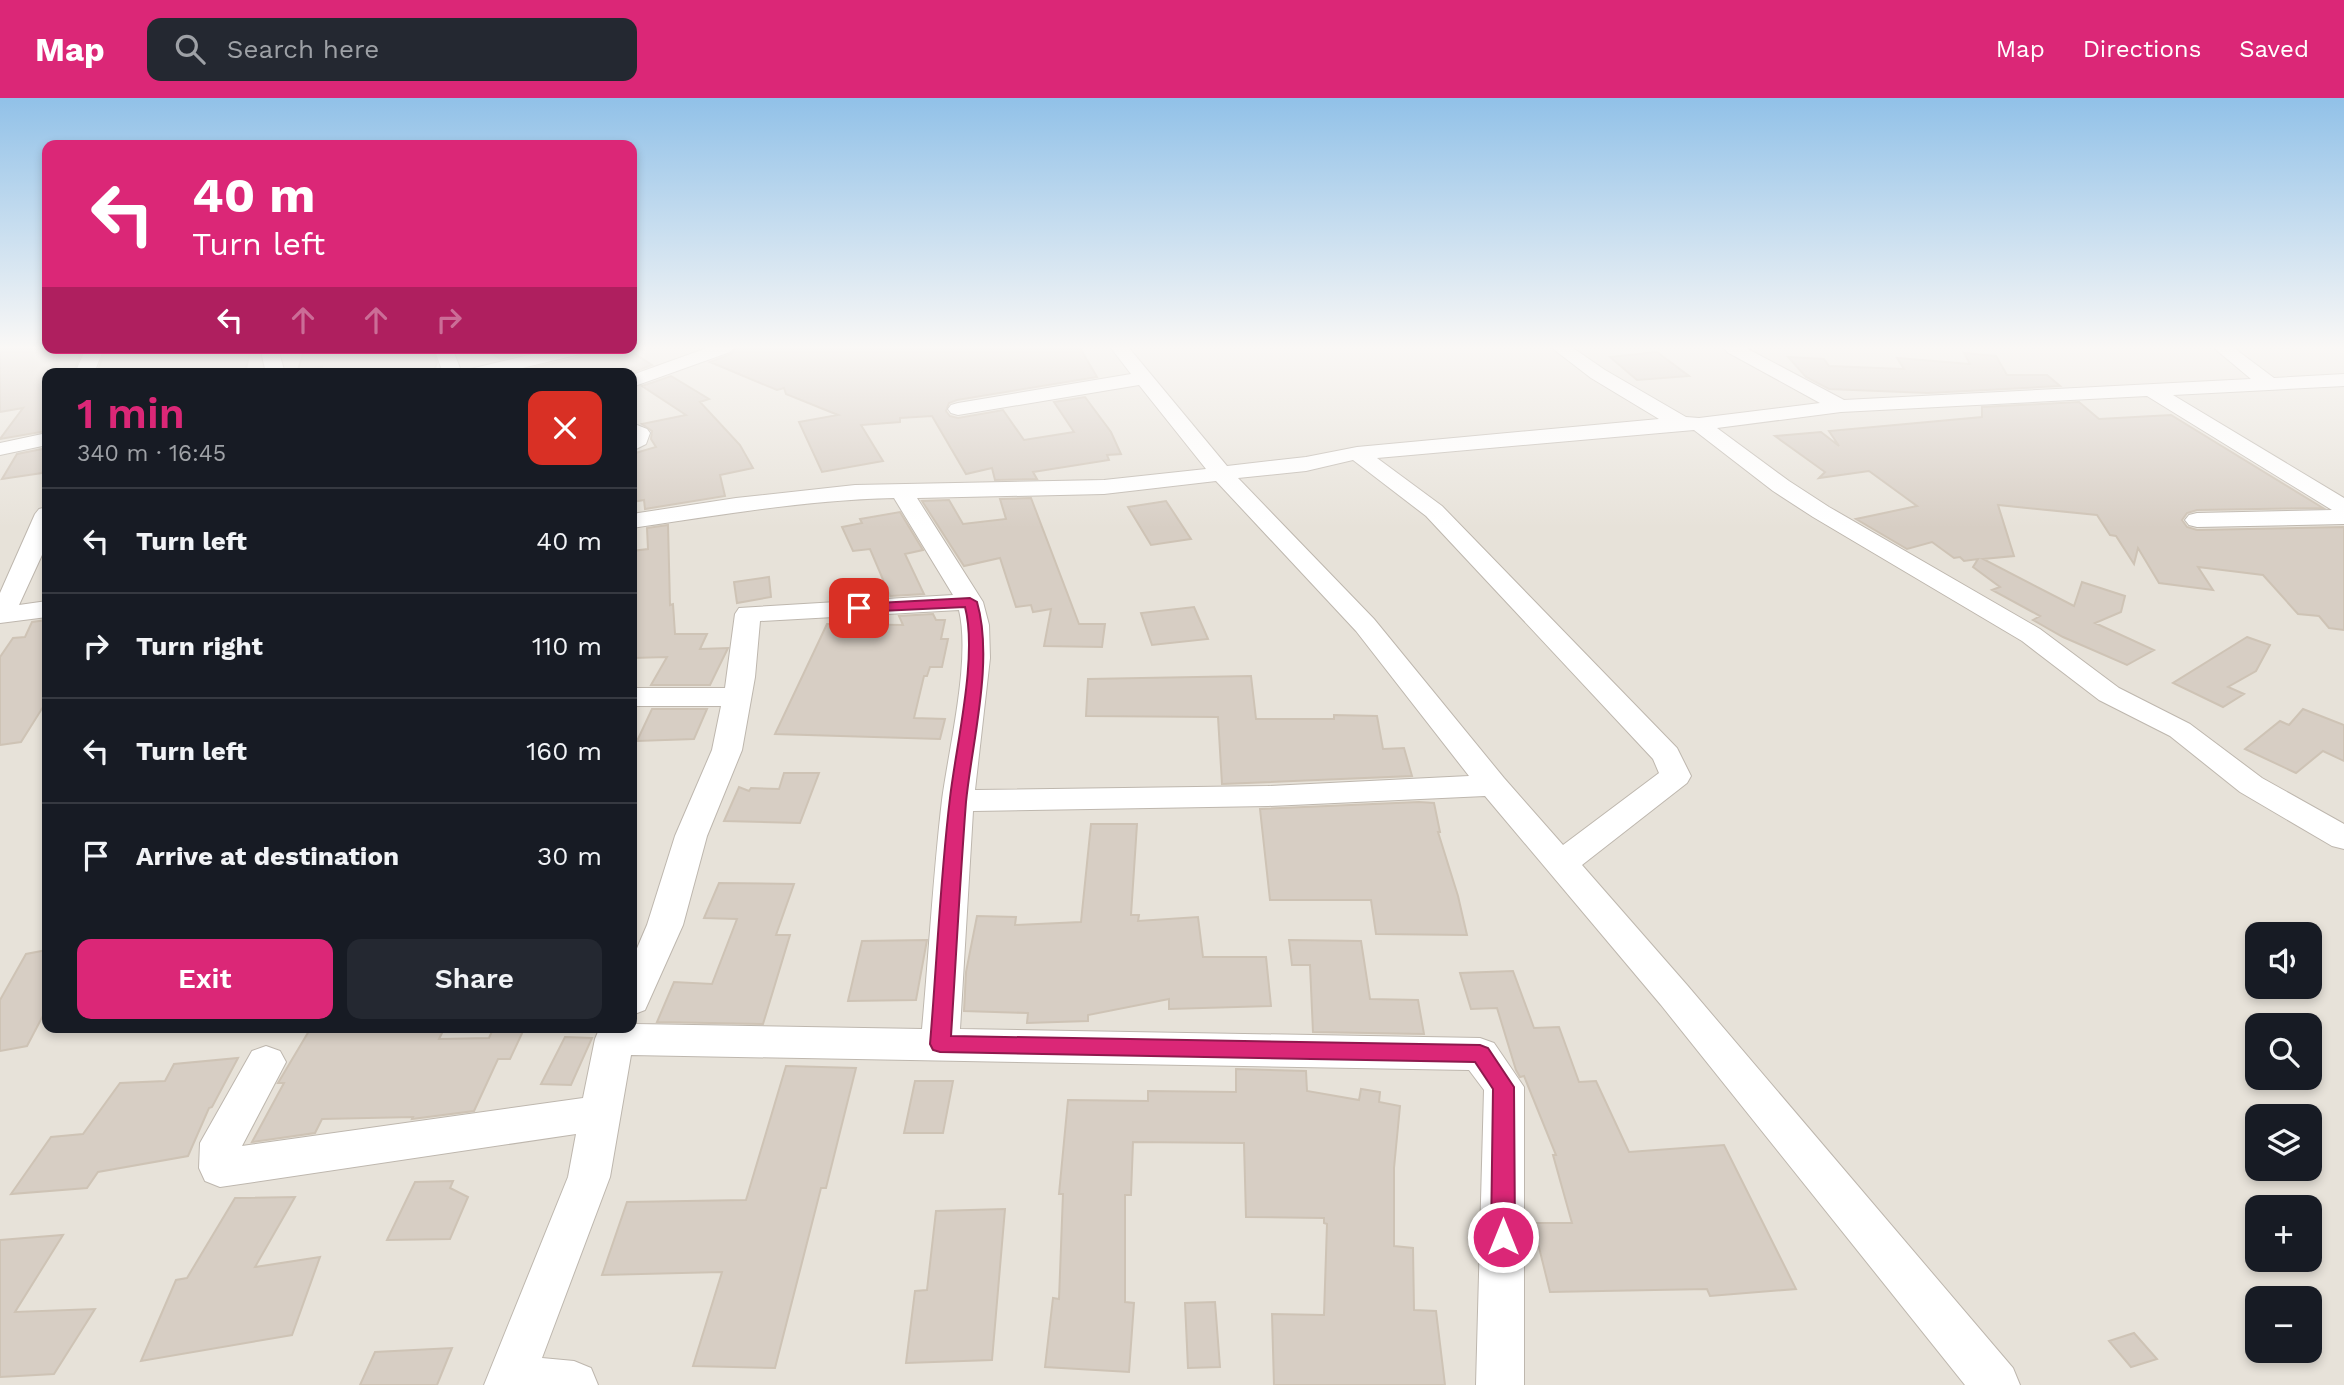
<!DOCTYPE html>
<meta charset="utf-8">
<style>
:root{--surface:#171b24;--page:#242831;--text:#f1f3f6;--muted:#9ea1a6;--line:#363941;--accent:#db2777}
body{margin:0;font-family:"Work Sans",sans-serif;background:var(--page);color:var(--text);height:100vh;display:flex;flex-direction:column;font-size:26px;white-space:nowrap}
*{box-sizing:border-box;margin:0}
p{font-size:23px;color:var(--muted)}
.icon{flex:none;width:38px;height:38px;fill:none;stroke:currentColor;stroke-width:2;stroke-linecap:round;stroke-linejoin:round}
.map{position:relative;flex:1;overflow:hidden}
.details{position:absolute;left:42px;top:270px;width:595px;height:665px;display:flex;flex-direction:column;background:var(--surface);border-radius:14px;box-shadow:0 4px 10px #0003}
.details>*{flex:none}
.guide{position:absolute;left:42px;top:42px;width:595px;height:214px;border-radius:14px;box-shadow:0 4px 10px #0003;background:#db2777;color:#fff;overflow:hidden}
.controls{position:absolute;left:2245px;top:824px;display:grid;gap:14px}
.controls a{display:grid;place-items:center;width:77px;height:77px;border-radius:14px;background:var(--surface);box-shadow:0 4px 10px #0003;font-size:35px}
.pin{position:absolute;display:grid;place-items:center;width:60px;height:60px;color:#fff;margin:-30px;border-radius:14px;box-shadow:0 4px 10px #0006}
.me{position:absolute;width:77px;margin:-38px;rotate:0deg;stroke-linejoin:round;filter:drop-shadow(0 0 5px #0008)}
.turn{display:flex;align-items:center;gap:24px;height:147px;padding:0 35px;font-size:32px}
.turn .icon{width:91px;height:91px;stroke-width:2.5}
.turn b{display:block;font-size:49px;line-height:60px}
.lanes{display:flex;align-items:center;height:66px;padding:0 35px;background:#0003;justify-content:center;gap:35px;direction:ltr}
.lanes .off{opacity:.35}
.round{display:grid;place-items:center;flex:none;width:74px;height:74px;border-radius:14px;background:var(--page)}
.overview{display:flex;align-items:center;justify-content:space-between;height:119px;padding:0 35px}
h1{font-size:42px;font-weight:600;line-height:52px;color:var(--accent)}
.cta{display:flex;gap:14px;margin-top:auto;padding:14px 35px}
.cta a{flex:1;height:80px;border-radius:14px;background:var(--accent);color:#fff;font-size:28px;font-weight:600;line-height:80px;text-align:center}
.cta a+a{background:var(--page);color:var(--text)}
ul{padding:0;list-style:none}
li{display:flex;align-items:center;gap:21px;height:105px;padding:0 35px;border-top:2px solid var(--line)}
li div{flex:1}
li b{display:block;font-size:26px}
li em{font-style:normal}
header{display:flex;align-items:center;gap:42px;box-sizing:border-box;height:98px;padding:0 35px;background:var(--accent);color:#fff}
header strong{font-size:33px}
nav{display:flex;gap:38px;margin-inline-start:auto;font-size:24px}
.search{width:490px;height:63px;background:var(--page);display:flex;align-items:center;gap:18px;box-sizing:border-box;padding:0 24px;border-radius:14px;color:var(--muted);font-size:26px}
.map>svg:first-child{display:block}
</style>
<header>
<strong>Map</strong>
<div class="search"><svg class="icon" aria-label="search" viewBox="0 0 24 24"><circle cx="10" cy="10" r="6"/><path d="M15 15l6 6"/></svg>Search here</div>
<nav><a>Map</a><a>Directions</a><a>Saved</a></nav>
</header>
<div class="map">
<svg width="2344" height="1287" viewBox="0 0 2344 1287">
<rect width="100%" height="100%" fill="#f3f0eb"/>
<path fill="#e7e2d9" fill-rule="evenodd" d="M0,250H2344V1287H0ZM47,275H632V929H47ZM2258,836H2310V889H2258ZM2258,928H2310V980H2258ZM2258,1018H2310V1071H2258ZM2258,1110H2310V1162H2258ZM2258,1200H2310V1253H2258Z"/>
<path fill="#d7cec4" stroke="#cec3b5" stroke-width="2" d="M0,250H83L73,275H47V333L0,341L23,310L0,314Z
M106,250H251L245,275H97Z
M305,250H366V256L399,250H432L437,265L433,275H322V269L298,272Z
M484,250H546L500,261Z
M593,250L627,251L652,267L631,275L519,273L589,257Z
M736,250H1080L1097,279L957,302L949,305L946,313L950,318L958,320L1003,312L1024,342L1074,334L1054,304L1085,299L1111,334L1121,356L1107,357L1109,362L1033,374L1037,381L995,382L992,370L966,376L932,318L900,320V324L861,327L883,363L822,374L799,324L838,317L786,296L784,290L777,292L710,264L731,256Z
M1657,254L1689,278L1637,282L1610,259Z
M1964,255L1996,258L2007,277H2047L2060,288L1928,295L1829,291L1806,279L1788,259L1824,261L1829,268L1904,271L1897,260L1970,266Z
M671,278L709,301L700,304L740,347L753,370L720,377L725,398L645,411L644,402L632,404V356L656,349L651,341L652,333L642,326L686,317L642,288Z
M2079,304L2099,321L2171,317L2323,410L2197,412L2187,415L2182,422L2187,429L2197,432L2344,429V532L2329,530L2319,518L2298,516L2263,477L2198,469L2213,492L2159,485L2138,450L2134,466L2116,438L2110,437L2097,417L1998,407L2014,458L1983,461L2074,508L2082,484L2125,498L2121,514L2095,525L2154,552L2127,567L2063,539L2033,522L2040,518L1992,492L2000,489L1973,469L1978,461L1964,463L1960,459L1954,460L1932,444L1907,451L1856,421L1917,408L1869,373L1819,380L1825,374L1775,338L1821,334L1839,348L1829,333L1982,319V309Z
M47,350V366L42,375L2,381L17,356Z
M1031,400L1079,526H1105L1102,549L1044,548L1051,511L1033,514L1031,507L1016,509L1000,460L964,468L922,403L949,402L963,426L1006,421L1000,401Z
M1166,403L1191,441L1151,447L1128,409Z
M900,414L923,452L905,456L924,496L890,498L870,451L853,453L842,429L862,425L860,421Z
M668,427L670,507L673,506L675,536H707L700,551L728,550L710,587H651L667,559L632,560V453L648,451L647,430Z
M769,479L771,499L737,505L734,484Z
M1194,509L1208,541L1152,547L1141,515Z
M933,516L936,522H945L941,541H948L942,569H930L927,578H924L914,620L945,621L940,641L775,636L827,526L903,527L899,518Z
M47,522V608L43,609L21,644L0,647V559L13,540L25,539L32,524Z
M2247,539L2270,547L2256,573L2228,589L2244,596L2223,609L2173,585Z
M1251,578L1256,621H1334V617L1377,618L1383,651L1404,650L1412,678L1222,686L1218,619L1086,618L1088,581Z
M652,611H707L694,641L637,643Z
M2303,611L2344,627V663L2323,653L2296,675L2245,651L2280,623L2289,627Z
M784,675H819L800,725L724,723L739,689L749,693L751,690L779,691Z
M1419,704L1434,705L1440,734H1438L1458,798L1467,837L1376,836L1371,802H1270L1260,711Z
M1091,726H1137L1131,817H1139L1138,823L1198,819L1203,859H1266L1271,908L1169,911V901L1088,917V923L1027,925L1028,915L964,913L966,874L977,818L1016,819L1015,827L1081,824Z
M719,785L794,786L776,837H790L763,926L657,924L674,884L712,886L737,821L704,820Z
M927,842L916,902L848,903L862,843Z
M1289,842L1361,843L1370,901L1418,902L1424,936L1313,934L1310,867H1292Z
M47,852V910L27,948L0,953V902L26,856Z
M1513,873L1534,930L1559,929L1579,984L1596,983L1629,1054L1724,1047L1796,1191L1710,1198L1707,1191L1550,1194L1533,1125H1572L1553,1057H1556L1524,978L1520,979L1516,972L1497,910L1471,911L1460,875Z
M388,929H445L439,941L489,940L494,929H525L510,961H498L474,1013L412,1021L413,1019L322,1021L315,1035L252,1044L284,985H278L309,933Z
M565,939L592,940L571,987L541,986Z
M238,960L212,1009L209,1010L188,1058L98,1074L87,1090L11,1096L51,1039L83,1036L120,985L165,983L174,966Z
M786,968L856,970L826,1090H821L775,1270L693,1268L722,1174L602,1177L627,1104L746,1102Z
M1236,971L1306,973L1307,993L1359,1002L1361,991L1380,994L1379,1004L1400,1008L1394,1070V1148L1413,1150L1414,1212L1436,1213L1445,1287H1274L1272,1216L1324,1217L1327,1126L1324,1125V1120L1246,1119L1244,1045L1133,1044L1131,1097H1125V1204L1134,1205L1129,1274L1045,1269L1053,1200L1059,1201L1063,1096H1059L1068,1002L1148,1003V993L1236,994Z
M915,983H953L943,1035H904Z
M453,1083L450,1090L468,1099L450,1141L387,1142L415,1084Z
M295,1099L255,1169L320,1159L292,1237L141,1263L176,1182L187,1180L235,1100Z
M1005,1111L992,1262L906,1265L915,1193L927,1192L936,1113Z
M63,1137L15,1214L95,1211L54,1276L0,1279V1142Z
M1215,1204L1220,1269L1188,1270L1185,1205Z
M2134,1235L2157,1261L2131,1269L2109,1243Z
M452,1250L437,1287H360L375,1254Z"/>
<g fill="none" stroke-linecap="round" stroke-linejoin="round">
<defs>
<path id="minor" d="M86,250H104L94,275H75Z
M263,250H281L280,258L285,275H266L262,258Z
M434,250H452L462,275H443Z
M558,250H591L588,254L502,275H468L470,271Z
M707,250H733L730,254L632,289V277Z
M1111,250H1129L1227,368L1306,359L1357,349L1659,321L1591,280L1552,250H1573L1605,272L1686,319L1699,320L1820,305L1727,254L1724,250H1746L1844,302L2251,281L2214,250H2234L2274,280L2344,276V288L2173,297L2344,400V426L2197,429L2189,427L2185,422L2189,417L2197,415L2332,412L2147,298L1841,314L1717,330L1789,383L1829,409L2040,531L2119,590L2190,626L2262,680L2344,726V751L2332,748L2240,694L2170,638L2099,602L2022,543L1813,419L1773,393L1694,332L1377,360L1442,408L1677,650L1691,678L1687,685L1582,767L1687,887L2013,1270L2020,1287H1965L1661,907L1485,698L1268,708L973,713L960,931L1480,940L1494,945L1524,989V1287H1476L1484,992L1469,972L631,957L610,1079L542,1260L574,1263L591,1270L598,1287H484L568,1079L576,1036L220,1089L205,1083L199,1070L200,1045L252,953L266,948L280,953L286,964L242,1048L583,1000L595,941L600,929H632V918L636,926L922,931C929,855 933,778 942,702C949,649 971,562 959,512L760,523L755,579L742,652L707,738L683,827L645,912L632,917V862L647,827L675,738L712,652L721,608H632V590H725L735,516L739,510L953,497L894,400C806,402 719,417 632,430V416L736,400L855,387L1104,382L1206,371L1139,287L958,317L951,315L948,311L951,307L958,305L1131,276ZM1353,362L1426,418L1653,661L1659,675L1563,747L1504,680L1374,521L1238,380L1306,373ZM1216,383L1356,533L1469,678L1268,688L975,692L990,560L989,527L983,504L917,400L1104,396Z
M632,325L647,331L650,335L646,346L632,353Z
M47,335V347L0,357V345Z
M47,409V446L19,507L47,503V519L0,525V495L35,416L39,411Z"/>
</defs>
<use href="#minor" stroke="#beb7ae" stroke-width="2"/>
<use href="#minor" fill="#fff" fill-rule="evenodd"/>
</g>
<linearGradient id="sky" x2="0" y2="1"><stop stop-color="#91c1e8"/><stop offset="0.58" stop-color="#faf8f6"/><stop offset="1" stop-color="#faf8f6" stop-opacity="0"/></linearGradient>
<rect width="2344" height="430" fill="url(#sky)"/>
<path fill="#db2777" stroke="#8e194d" stroke-width="2" d="M970,500L977,504C994,563 972,643 966,704C960,782 956,860 951,938L1480,947L1488,950L1514,989L1515,1139L1511,1146L1503,1150L1495,1146L1491,1139L1493,991L1475,964L940,954L933,952L930,946C937,864 940,782 950,700C956,647 978,558 965,509L859,514L852,510L859,506Z"/>
</svg>
<div class="controls">
<a><svg class="icon" aria-label="sound" viewBox="0 0 24 24"><path d="M4 9h4l5-4v14l-5-4H4zM17 9q2 3 0 6"/></svg></a>
<a><svg class="icon" aria-label="search" viewBox="0 0 24 24"><circle cx="10" cy="10" r="6"/><path d="M15 15l6 6"/></svg></a>
<a><svg class="icon" aria-label="layers" viewBox="0 0 24 24"><path d="M12 4l9 5-9 5-9-5zM3 14l9 5 9-5"/></svg></a>
<a>+</a>
<a>−</a>
</div>
<div class="pin" style="left:859px;top:510px;background:#d93025"><svg class="icon" aria-label="arrive" viewBox="0 0 24 24"><path d="M6 21V4h12l-3 4 3 4H6"/></svg></div>
<svg class="me" style="left:1503px;top:1139px" viewBox="-20 -20 40 40"><circle r="17" fill="#db2777" stroke="#fff" stroke-width="3"/><path d="M0-11L8 9 0 5-8 9z" fill="#fff"/></svg>
<div class="guide">
<div class="turn"><svg class="icon" aria-label="left" viewBox="0 0 24 24"><path d="M17 20v-9H6M10 6l-5 5 5 5"/></svg><div><b>40 m</b>Turn left</div></div>
<div class="lanes"><svg class="icon" aria-label="left" viewBox="0 0 24 24"><path d="M17 20v-9H6M10 6l-5 5 5 5"/></svg><svg class="icon off" aria-label="ahead" viewBox="0 0 24 24"><path d="M12 20V5M6 11l6-6 6 6"/></svg><svg class="icon off" aria-label="ahead" viewBox="0 0 24 24"><path d="M12 20V5M6 11l6-6 6 6"/></svg><svg class="icon off" aria-label="right" viewBox="0 0 24 24"><path d="M7 20v-9h11M14 6l5 5-5 5"/></svg></div>
</div>
<section class="details">
<div class="overview"><div><h1>1 min</h1><p>340 m · 16:45</p></div><a class="round" style="background:#d93025;color:#fff"><svg class="icon" aria-label="close" viewBox="0 0 24 24"><path d="M6 6l12 12M18 6L6 18"/></svg></a></div>
<ul>
<li><svg class="icon" aria-label="left" viewBox="0 0 24 24"><path d="M17 20v-9H6M10 6l-5 5 5 5"/></svg><div><b>Turn left</b></div><em>40 m</em></li>
<li><svg class="icon" aria-label="right" viewBox="0 0 24 24"><path d="M7 20v-9h11M14 6l5 5-5 5"/></svg><div><b>Turn right</b></div><em>110 m</em></li>
<li><svg class="icon" aria-label="left" viewBox="0 0 24 24"><path d="M17 20v-9H6M10 6l-5 5 5 5"/></svg><div><b>Turn left</b></div><em>160 m</em></li>
<li><svg class="icon" aria-label="arrive" viewBox="0 0 24 24"><path d="M6 21V4h12l-3 4 3 4H6"/></svg><div><b>Arrive at destination</b></div><em>30 m</em></li>
</ul>
<div class="cta"><a>Exit</a><a>Share</a></div>
</section>
</div>
